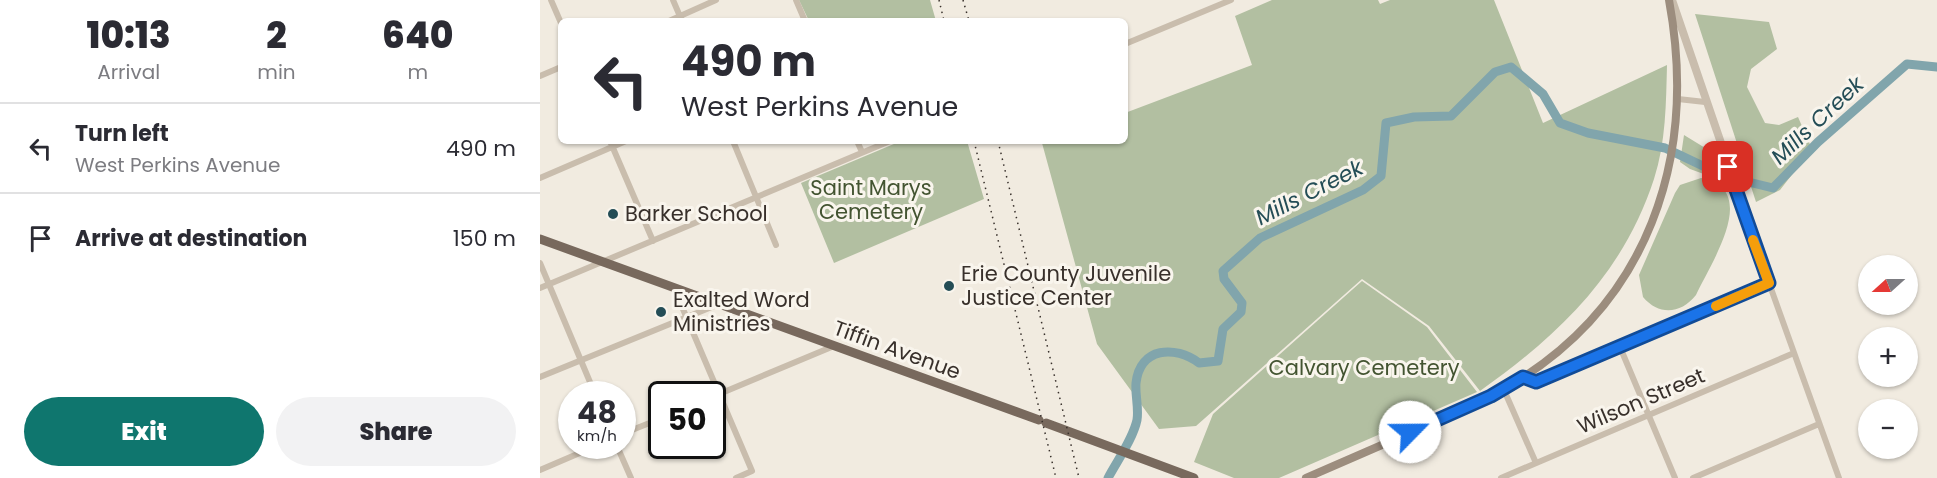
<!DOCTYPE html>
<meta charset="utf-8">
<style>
:root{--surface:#fff;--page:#f2f2f3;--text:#2b2b33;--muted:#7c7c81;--line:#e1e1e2;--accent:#0f766e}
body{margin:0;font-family:Poppins,sans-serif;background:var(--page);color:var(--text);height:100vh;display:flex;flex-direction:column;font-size:22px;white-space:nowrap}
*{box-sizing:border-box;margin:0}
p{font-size:20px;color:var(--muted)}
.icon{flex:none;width:33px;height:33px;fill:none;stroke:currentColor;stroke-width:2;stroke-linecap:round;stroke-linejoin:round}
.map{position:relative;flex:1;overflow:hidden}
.sheet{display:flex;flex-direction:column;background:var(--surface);width:540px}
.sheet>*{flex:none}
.guide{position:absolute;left:18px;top:18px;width:570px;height:126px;border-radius:9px;box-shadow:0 2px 4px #0004;background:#fff;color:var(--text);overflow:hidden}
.needle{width:39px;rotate:249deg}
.controls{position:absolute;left:1318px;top:255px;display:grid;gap:12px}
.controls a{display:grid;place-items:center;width:60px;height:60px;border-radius:50%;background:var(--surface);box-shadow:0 2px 4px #0004;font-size:30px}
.speed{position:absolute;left:18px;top:381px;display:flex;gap:12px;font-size:30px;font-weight:700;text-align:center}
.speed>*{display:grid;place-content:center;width:78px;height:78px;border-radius:50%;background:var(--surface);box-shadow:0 2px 4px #0004;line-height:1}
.speed small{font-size:15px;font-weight:400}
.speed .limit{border:3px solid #111;border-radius:9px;background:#fff;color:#111}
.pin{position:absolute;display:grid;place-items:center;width:51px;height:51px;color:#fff;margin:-26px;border-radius:12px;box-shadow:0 3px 9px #0006}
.me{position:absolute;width:66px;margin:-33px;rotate:67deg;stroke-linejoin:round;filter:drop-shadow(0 0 4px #0008)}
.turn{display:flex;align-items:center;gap:21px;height:126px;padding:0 24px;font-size:27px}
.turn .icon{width:78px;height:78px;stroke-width:2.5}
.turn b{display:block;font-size:42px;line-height:51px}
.eta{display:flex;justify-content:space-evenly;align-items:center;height:102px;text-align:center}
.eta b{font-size:36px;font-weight:800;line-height:42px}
.action{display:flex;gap:12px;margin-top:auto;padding:12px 24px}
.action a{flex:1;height:69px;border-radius:36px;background:var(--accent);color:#fff;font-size:24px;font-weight:800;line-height:69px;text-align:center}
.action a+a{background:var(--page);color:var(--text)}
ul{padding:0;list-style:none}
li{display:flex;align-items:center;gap:18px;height:90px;padding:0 24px;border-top:2px solid var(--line)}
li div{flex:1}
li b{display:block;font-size:22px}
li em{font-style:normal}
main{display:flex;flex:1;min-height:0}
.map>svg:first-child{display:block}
</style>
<main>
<section class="sheet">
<div class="eta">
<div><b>10:13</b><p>Arrival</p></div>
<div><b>2</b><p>min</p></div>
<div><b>640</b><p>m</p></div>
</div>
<ul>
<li><svg class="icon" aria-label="left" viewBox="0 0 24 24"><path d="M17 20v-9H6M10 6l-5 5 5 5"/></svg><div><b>Turn left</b><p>West Perkins Avenue</p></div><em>490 m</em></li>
<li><svg class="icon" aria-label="arrive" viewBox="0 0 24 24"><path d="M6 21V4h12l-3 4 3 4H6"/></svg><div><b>Arrive at destination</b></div><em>150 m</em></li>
</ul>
<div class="action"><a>Exit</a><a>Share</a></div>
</section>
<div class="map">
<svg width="1397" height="478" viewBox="0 0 1397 478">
<rect width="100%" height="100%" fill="#f1ebe0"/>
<path fill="#b2bfa1" d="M259,0H390L396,21H269Z
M732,0H838L840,4L850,0H954L1003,123L1127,65C1126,103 1126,142 1114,179C1083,274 1019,335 940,391L889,326L822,279L656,426L619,429L557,344L502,143L585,141V113L712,65L695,16Z
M1155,14L1229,22L1237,49L1211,69L1207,87L1225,123L1239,125L1258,117L1272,149L1240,190L1216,202Z
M1144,135L1175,154L1180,180L1150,169L1140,162Z
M361,141H427L444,199L294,263L261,183Z
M1161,178C1222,189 1170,264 1156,295C1141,314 1119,316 1103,297L1099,275L1135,193L1140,185Z
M822,281L887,327L937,392L739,478H694L654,462L673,414Z"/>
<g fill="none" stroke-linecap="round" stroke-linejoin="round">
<path stroke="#81a5ac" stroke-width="9" d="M568,478C577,461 593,439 597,420C599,408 595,395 596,383C600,347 635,345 659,363L678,361L683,329L701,312L702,303L684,279L683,271L720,238L823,190L841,176L846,123L874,117L911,116L955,72L971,67L1003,94L1020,123L1048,133L1125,148L1184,176L1233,188L1278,142L1367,64L1397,67"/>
<path stroke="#c9bdad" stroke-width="6" d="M11,0L21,23
M133,0L142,21
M256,0L265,21
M129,21L176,0
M585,44L691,0
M0,76L21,67
M1138,99L1165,102
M70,141L113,241
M193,141L236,245
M317,141L322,152
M0,178L86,141
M0,263L55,394
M1229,283L1299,478
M0,288L350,141
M134,288L212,471L196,478
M1080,347L1135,478
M0,377L179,304
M964,390L996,463
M172,397L294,346
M82,434L122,418
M77,446L91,478
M0,470L56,446
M961,478L1254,353
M1153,478L1279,424"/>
<path stroke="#c9bdad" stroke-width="8" d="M983,377L996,382L1229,283L1132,0"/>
<path stroke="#9c8d7e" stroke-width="8" d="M766,478C807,460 849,442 890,424C915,413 941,403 964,389C1109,306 1158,158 1129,0"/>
<path stroke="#78695d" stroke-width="9" d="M0,239L499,420
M506,423L654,478"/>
<path stroke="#38302b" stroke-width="1.5" stroke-dasharray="1.5 4.5" stroke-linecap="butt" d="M399,0L404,21
M423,0L429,21
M434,141L516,478
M458,141L539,478"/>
</g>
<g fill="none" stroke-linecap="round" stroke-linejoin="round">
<defs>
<path id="route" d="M870,432L951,396L983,377L996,382L1229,283L1188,167"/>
</defs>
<use href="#route" stroke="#114b97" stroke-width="15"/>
<use href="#route" stroke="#1a73e8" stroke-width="10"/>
<path stroke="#f59e0b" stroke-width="10" d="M1176,306L1229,283L1213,240"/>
</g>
<g fill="#244d56" stroke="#f9f5ed" stroke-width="2">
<circle cx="73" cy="214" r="6"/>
<circle cx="409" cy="286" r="6"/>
<circle cx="121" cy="312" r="6"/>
</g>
<g text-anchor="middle" stroke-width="6" stroke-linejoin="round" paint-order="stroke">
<g font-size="21" fill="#435431" stroke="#f9f5ed">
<text x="331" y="195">Saint Marys<tspan x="331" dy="24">Cemetery</tspan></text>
<text x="824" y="375">Calvary Cemetery</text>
</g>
<g font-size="21" fill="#38302b" stroke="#f9f5ed" text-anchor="start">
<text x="85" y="221">Barker School</text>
<text x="421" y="281">Erie County Juvenile<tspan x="421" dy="24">Justice Center</tspan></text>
<text x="133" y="307">Exalted Word<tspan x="133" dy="24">Ministries</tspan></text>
</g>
<g font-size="21" fill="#38302b" stroke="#f9f5ed">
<text transform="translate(357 350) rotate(20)" y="7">Tiffin Avenue</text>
<text transform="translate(1101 401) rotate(-23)" y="7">Wilson Street</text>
</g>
<g font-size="22" font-style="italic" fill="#244d56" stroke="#f9f5ed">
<text transform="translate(1277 120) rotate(-43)" y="8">Mills Creek</text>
<text transform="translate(769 192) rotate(-27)" y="8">Mills Creek</text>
</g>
</g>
</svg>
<div class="controls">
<a><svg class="needle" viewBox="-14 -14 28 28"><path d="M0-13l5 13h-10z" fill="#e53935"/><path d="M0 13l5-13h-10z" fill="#7c7c81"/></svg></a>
<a>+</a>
<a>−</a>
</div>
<div class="speed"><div>48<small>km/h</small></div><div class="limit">50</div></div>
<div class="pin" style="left:1188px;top:167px;background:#d93025"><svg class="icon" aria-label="arrive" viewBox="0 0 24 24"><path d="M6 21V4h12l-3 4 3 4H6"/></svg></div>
<svg class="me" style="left:870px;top:432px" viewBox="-20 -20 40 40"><circle r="19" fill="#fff"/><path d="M0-13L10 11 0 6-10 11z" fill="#1a73e8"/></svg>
<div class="guide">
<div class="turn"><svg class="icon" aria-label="left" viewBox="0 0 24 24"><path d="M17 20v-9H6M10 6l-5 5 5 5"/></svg><div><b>490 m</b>West Perkins Avenue</div></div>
</div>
</div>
</main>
